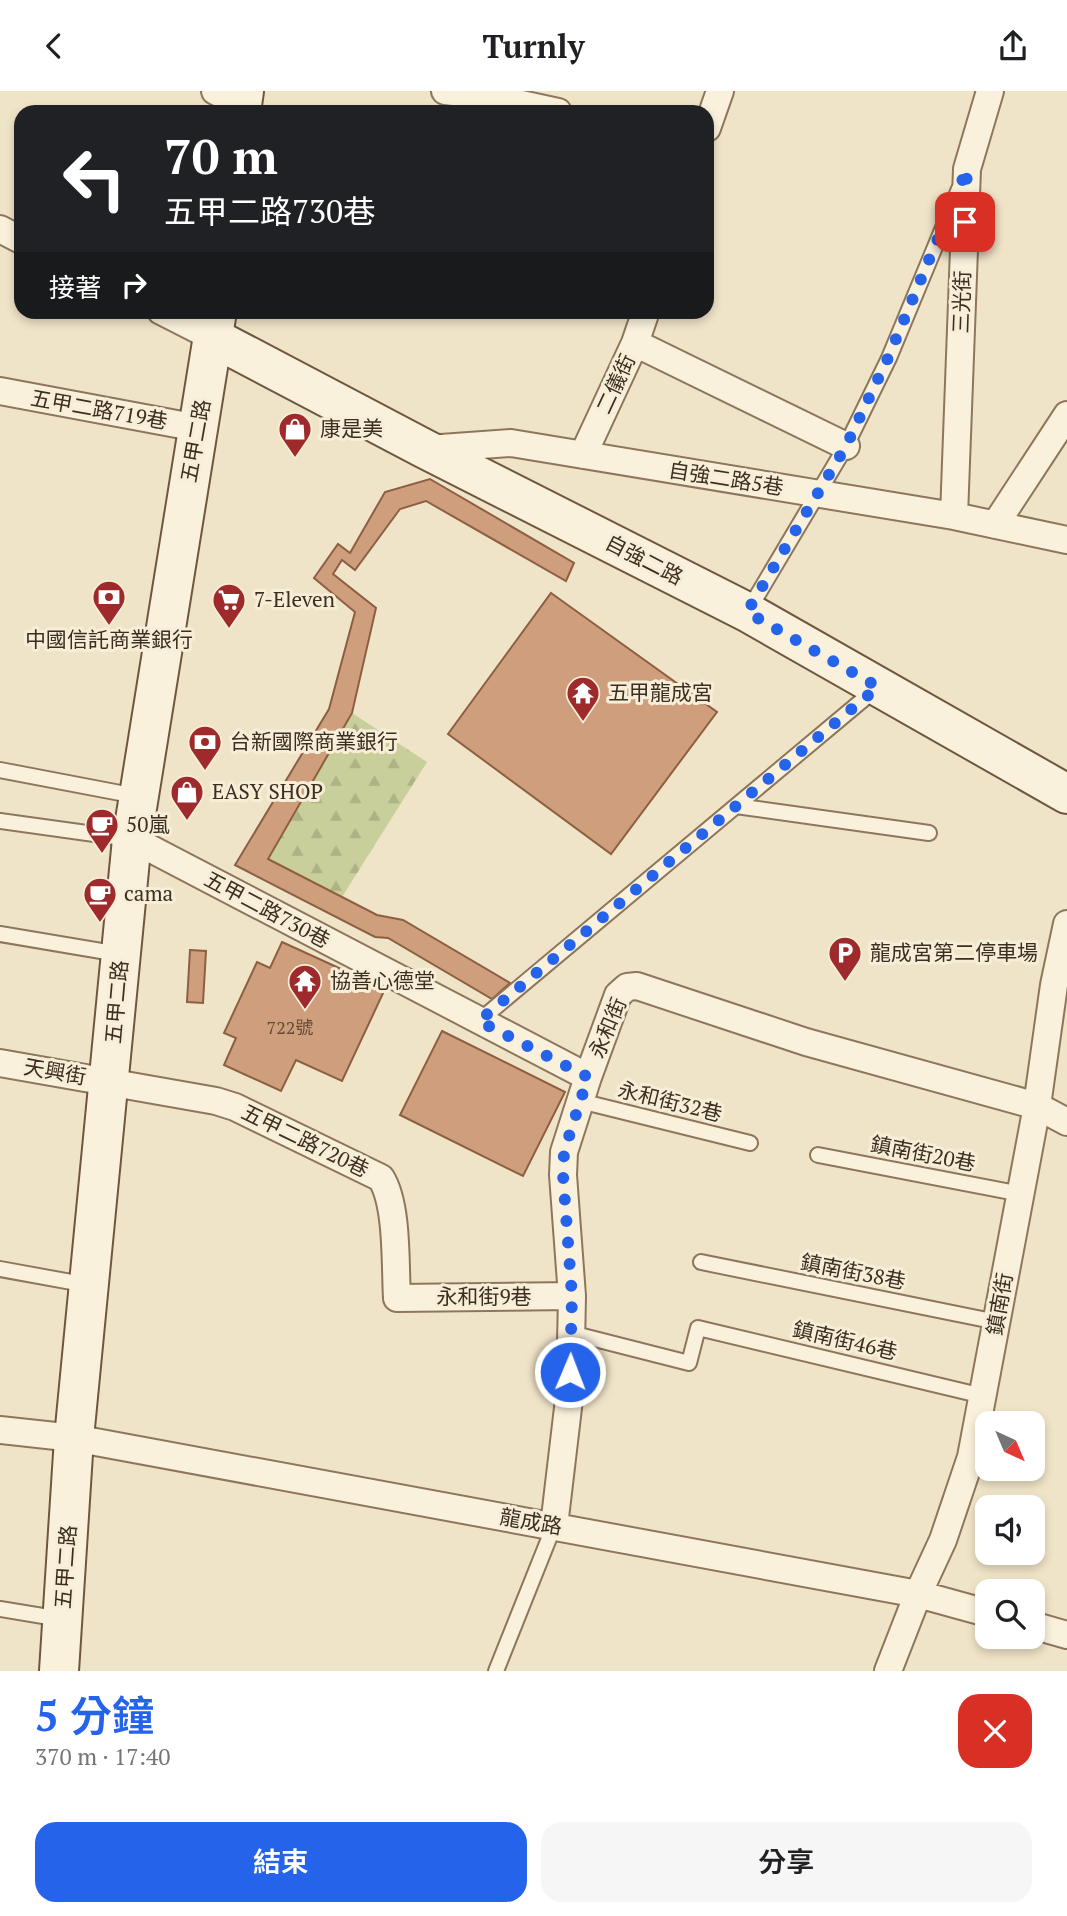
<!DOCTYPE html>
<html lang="zh-TW">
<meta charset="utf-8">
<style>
:root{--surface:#fff;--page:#f6f6f6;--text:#202124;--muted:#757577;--accent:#2563eb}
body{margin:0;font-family:"PT Serif","Noto Sans TC",serif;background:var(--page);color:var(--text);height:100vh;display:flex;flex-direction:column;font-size:26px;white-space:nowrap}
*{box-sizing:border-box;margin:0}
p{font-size:23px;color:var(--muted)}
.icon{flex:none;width:38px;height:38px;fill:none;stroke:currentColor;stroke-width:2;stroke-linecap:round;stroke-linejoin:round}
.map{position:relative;height:1580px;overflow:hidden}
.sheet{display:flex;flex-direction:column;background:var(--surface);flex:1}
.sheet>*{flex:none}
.top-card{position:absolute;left:14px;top:14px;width:700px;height:214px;border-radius:21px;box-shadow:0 4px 10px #0003;background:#202124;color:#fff;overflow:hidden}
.needle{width:46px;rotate:136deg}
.controls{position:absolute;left:975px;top:1320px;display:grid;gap:14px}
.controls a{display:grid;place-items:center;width:70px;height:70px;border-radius:14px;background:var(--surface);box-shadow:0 4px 10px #0003;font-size:35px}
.pin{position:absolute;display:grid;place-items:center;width:60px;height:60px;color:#fff;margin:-30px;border-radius:14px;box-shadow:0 4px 10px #0006}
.me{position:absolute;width:77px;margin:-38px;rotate:1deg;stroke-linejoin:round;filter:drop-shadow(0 0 5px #0008)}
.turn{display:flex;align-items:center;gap:24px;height:147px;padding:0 35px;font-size:32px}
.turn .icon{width:91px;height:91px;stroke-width:2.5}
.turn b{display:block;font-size:49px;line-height:60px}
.then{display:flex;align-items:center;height:66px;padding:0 35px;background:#0003;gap:14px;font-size:26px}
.round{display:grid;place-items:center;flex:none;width:74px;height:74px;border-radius:21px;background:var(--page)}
.summary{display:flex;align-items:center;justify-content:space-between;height:119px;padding:0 35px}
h1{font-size:42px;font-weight:600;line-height:52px;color:var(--accent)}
.primary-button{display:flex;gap:14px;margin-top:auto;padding:14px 35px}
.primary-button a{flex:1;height:80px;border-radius:21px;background:var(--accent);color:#fff;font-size:28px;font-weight:600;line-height:80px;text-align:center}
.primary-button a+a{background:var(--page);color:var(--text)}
header{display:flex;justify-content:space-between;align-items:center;height:91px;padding:0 35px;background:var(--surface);font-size:32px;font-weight:600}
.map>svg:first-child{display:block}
</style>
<header><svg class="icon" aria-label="back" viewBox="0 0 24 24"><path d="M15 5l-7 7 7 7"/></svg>Turnly<svg class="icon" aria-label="share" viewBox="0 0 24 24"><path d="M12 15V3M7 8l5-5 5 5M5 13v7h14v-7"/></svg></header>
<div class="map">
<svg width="1067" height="1580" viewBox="0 0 1067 1580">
<defs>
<pattern id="forest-firs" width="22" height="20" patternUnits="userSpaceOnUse" patternTransform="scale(1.75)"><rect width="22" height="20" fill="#c9cf9b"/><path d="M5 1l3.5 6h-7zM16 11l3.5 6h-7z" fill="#aeb285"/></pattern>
</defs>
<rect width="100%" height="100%" fill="#f0e4c8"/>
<path fill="url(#forest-firs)" d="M352,622L427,671L342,806L268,768Z"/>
<path fill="#cf9f7d" stroke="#8d5f41" stroke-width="2" d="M430,388L574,472L566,490L426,410L400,418L355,479L342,469L333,483L376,517L352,622L268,768L377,824L403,829L510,892L492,908L388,847L375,846L235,774L329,618L355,521L314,487L338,453L350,462L385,401Z
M551,502L717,621L611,763L448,643Z
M282,851L385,898L342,990L296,969L281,1000L224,974L236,947L224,942L257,871L270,877Z
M190,859L206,860L203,912L187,911Z
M442,940L565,1001L523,1085L400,1024Z"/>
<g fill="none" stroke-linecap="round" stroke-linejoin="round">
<defs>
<path id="lane" d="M748,520L846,355L889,267L959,98
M0,679L136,705
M736,715L929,742
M0,730L130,748
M0,843L119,863
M479,930L877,597
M580,1010L750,1052
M818,1064L1021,1103
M701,1171L997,1231
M0,1178L88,1194
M571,1242L689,1272L698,1237L983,1305
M0,1518L61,1528
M496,1580L554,1435"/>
<path id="street" d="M215,0L242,13
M445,0L480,4L558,21
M707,37L720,0
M0,138L21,149
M161,220L214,247
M635,252L846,355
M0,300L198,337
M427,358L511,352L954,425L1067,449
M583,364L635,252L646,220
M954,425L967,78L990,0
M995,434L1067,324
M132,748L588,986
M0,972L216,1010L235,1016L381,1087C398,1114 395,1174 397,1207L572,1205
M0,1339L74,1347L918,1503L987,1522
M554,1435L570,1300L572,1205L563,1084L564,1061L588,986L618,904L627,896L637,895L806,951L1037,1015L1067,1031
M1032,1534L1067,1544
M888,1580L918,1503L943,1449L971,1366L1037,1015L1054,894L1067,833"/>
<path id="secondary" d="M241,21L244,0
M214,247L425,358L747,521L1067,703
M59,1580L74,1347L132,748L217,220"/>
</defs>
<use href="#lane" stroke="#8d765c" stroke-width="18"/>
<use href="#street" stroke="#8d765c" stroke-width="30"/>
<use href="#secondary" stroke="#6f573f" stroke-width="42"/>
<use href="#lane" stroke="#faf1dc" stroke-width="14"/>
<use href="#street" stroke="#faf1dc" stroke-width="26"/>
<use href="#secondary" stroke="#faf1dc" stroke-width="38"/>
</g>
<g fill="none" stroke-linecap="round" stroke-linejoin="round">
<path stroke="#2563eb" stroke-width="12" stroke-dasharray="0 21.6" d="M570,1281L572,1205L563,1084L564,1061L588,986L479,930L878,596L747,521L846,355L888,267L967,78L965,131"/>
</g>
<defs>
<symbol id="shop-pin" viewBox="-11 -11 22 30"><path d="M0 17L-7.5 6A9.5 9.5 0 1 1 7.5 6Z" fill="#9e2a2b" stroke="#f7eed8"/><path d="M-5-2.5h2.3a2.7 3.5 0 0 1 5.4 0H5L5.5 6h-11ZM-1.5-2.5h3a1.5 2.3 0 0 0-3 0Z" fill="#fff"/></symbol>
<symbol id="bank-pin" viewBox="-11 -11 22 30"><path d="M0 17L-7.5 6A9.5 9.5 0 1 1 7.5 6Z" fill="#9e2a2b" stroke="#f7eed8"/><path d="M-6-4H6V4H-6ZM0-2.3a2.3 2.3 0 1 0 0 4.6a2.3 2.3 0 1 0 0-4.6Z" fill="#fff"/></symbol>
<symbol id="supermarket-pin" viewBox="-11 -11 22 30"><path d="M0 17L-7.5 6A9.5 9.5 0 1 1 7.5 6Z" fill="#9e2a2b" stroke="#f7eed8"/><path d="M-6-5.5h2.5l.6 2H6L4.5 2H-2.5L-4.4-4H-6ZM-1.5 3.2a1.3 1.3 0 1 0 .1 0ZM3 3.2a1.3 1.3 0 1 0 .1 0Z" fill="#fff"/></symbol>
<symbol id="temple-pin" viewBox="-11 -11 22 30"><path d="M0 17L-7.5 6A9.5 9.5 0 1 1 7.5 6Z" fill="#9e2a2b" stroke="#f7eed8"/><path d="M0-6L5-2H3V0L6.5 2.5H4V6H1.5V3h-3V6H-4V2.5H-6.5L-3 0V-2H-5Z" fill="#fff"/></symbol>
<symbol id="cafe-pin" viewBox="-11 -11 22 30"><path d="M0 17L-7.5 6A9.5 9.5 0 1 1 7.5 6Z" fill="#9e2a2b" stroke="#f7eed8"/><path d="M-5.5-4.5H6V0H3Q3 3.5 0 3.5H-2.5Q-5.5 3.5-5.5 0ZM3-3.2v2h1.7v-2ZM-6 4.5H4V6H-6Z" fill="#fff"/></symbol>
<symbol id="parking-pin" viewBox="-11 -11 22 30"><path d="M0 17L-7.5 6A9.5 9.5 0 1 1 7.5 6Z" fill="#9e2a2b" stroke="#f7eed8"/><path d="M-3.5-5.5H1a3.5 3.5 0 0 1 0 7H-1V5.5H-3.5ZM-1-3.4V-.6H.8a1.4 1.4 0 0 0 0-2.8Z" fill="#fff"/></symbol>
</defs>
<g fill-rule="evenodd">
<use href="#shop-pin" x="276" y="319" width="38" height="52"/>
<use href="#bank-pin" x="90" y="487" width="38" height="52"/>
<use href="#supermarket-pin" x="210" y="490" width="38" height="52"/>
<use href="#temple-pin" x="564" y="583" width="38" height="52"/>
<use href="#bank-pin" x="186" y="632" width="38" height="52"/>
<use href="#shop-pin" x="168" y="682" width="38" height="52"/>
<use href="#cafe-pin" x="83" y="715" width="38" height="52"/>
<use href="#cafe-pin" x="81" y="784" width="38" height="52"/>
<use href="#parking-pin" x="826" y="843" width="38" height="52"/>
<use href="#temple-pin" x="286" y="871" width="38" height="52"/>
</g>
<g text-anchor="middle" stroke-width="6" stroke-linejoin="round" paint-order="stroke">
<g font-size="18" fill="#624a37">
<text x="290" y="943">722號</text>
</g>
<g font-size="21" fill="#3d2e20" stroke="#f7eed8">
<text transform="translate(962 211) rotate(-88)" y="7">三光街</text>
<text transform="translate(616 293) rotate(-65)" y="7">二儀街</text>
<text transform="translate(99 319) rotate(10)" y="7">五甲二路719巷</text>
<text transform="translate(196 350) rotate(-80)" y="7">五甲二路</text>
<text transform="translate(726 388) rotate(9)" y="7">自強二路5巷</text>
<text transform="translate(644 469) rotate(27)" y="7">自強二路</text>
<text transform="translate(267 819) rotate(28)" y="7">五甲二路730巷</text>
<text transform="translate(117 911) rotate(-85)" y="7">五甲二路</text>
<text transform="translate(608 937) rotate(-67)" y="7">永和街</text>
<text transform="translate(55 981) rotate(10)" y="7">天興街</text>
<text transform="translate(670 1011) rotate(14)" y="7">永和街32巷</text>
<text transform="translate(305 1050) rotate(26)" y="7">五甲二路720巷</text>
<text transform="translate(923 1063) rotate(11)" y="7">鎮南街20巷</text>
<text transform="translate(853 1181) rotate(11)" y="7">鎮南街38巷</text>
<text x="484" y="1213">永和街9巷</text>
<text transform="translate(1000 1213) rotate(-80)" y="7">鎮南街</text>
<text transform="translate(845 1250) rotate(13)" y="7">鎮南街46巷</text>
<text transform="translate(531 1431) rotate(10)" y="7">龍成路</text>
<text transform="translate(66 1476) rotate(-86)" y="7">五甲二路</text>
</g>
<g font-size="21" fill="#3d2e20" stroke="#f7eed8" text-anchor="start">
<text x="320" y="345">康是美</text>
<text x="254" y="516">7-Eleven</text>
<text x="109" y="556" text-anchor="middle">中國信託商業銀行</text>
<text x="608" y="609">五甲龍成宮</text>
<text x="230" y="658">台新國際商業銀行</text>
<text x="212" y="708">EASY SHOP</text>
<text x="126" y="741">50嵐</text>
<text x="124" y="810">cama</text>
<text x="870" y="869">龍成宮第二停車場</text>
<text x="330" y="897">協善心德堂</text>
</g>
</g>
</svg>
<div class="controls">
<a><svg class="needle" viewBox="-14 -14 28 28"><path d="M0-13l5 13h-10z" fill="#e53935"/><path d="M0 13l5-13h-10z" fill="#757577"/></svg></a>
<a><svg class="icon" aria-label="sound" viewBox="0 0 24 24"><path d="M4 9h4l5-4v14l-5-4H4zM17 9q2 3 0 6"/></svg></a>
<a><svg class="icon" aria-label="search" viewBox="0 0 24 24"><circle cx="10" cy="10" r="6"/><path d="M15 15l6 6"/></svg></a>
</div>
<div class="pin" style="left:965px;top:131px;background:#d93025"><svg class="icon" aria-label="arrive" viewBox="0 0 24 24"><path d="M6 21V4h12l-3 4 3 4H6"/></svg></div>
<svg class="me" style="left:570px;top:1281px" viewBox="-20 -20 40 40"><circle r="17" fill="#2563eb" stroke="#fff" stroke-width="3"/><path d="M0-11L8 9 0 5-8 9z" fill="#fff"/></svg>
<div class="top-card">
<div class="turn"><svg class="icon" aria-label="left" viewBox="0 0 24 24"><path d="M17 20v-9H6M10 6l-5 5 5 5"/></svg><div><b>70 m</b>五甲二路730巷</div></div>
<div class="then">接著<svg class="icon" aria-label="right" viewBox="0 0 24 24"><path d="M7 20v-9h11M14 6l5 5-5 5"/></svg></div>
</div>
</div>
<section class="sheet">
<div class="summary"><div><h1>5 分鐘</h1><p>370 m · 17:40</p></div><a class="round" style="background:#d93025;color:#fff"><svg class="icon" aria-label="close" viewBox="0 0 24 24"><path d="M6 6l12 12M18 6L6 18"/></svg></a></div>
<div class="primary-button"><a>結束</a><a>分享</a></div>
</section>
